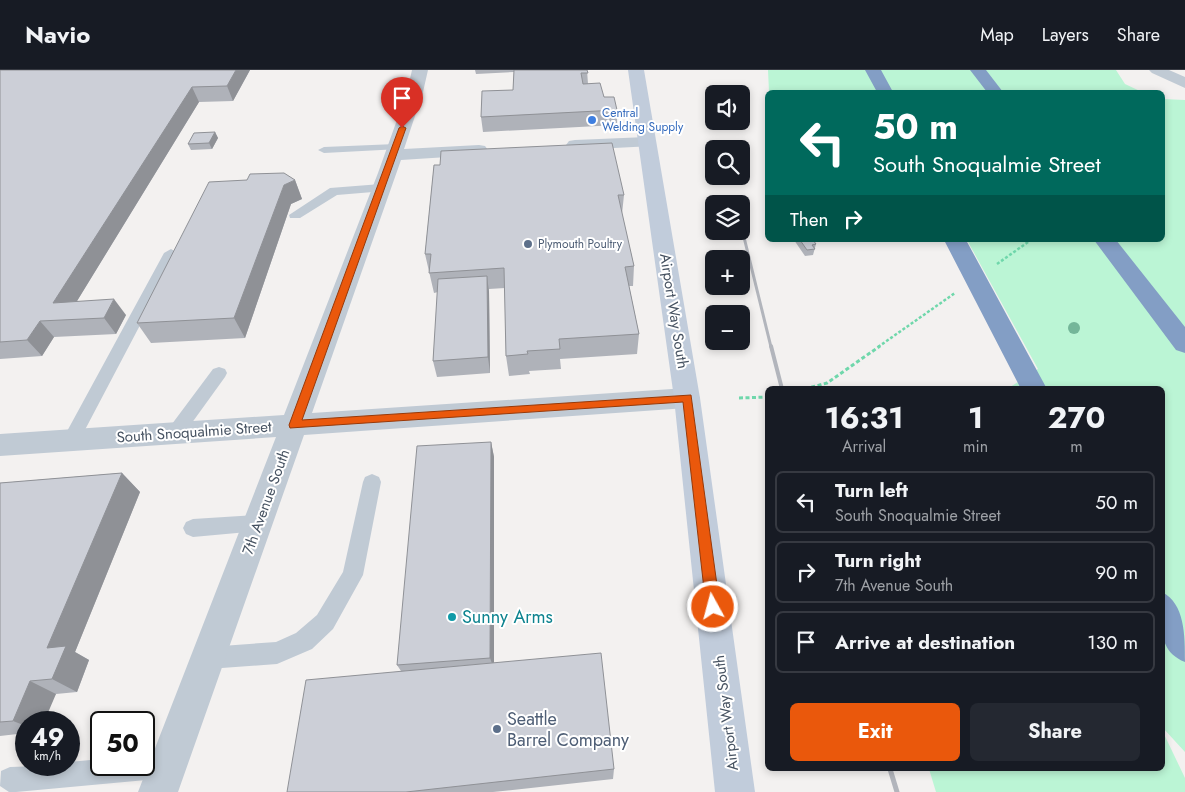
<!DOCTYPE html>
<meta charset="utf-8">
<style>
:root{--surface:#171b24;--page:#242831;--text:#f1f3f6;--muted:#9ea1a6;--line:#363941;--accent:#ea580c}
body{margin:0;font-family:Jost,sans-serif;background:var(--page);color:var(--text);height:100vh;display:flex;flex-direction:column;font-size:19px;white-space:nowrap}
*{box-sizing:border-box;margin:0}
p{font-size:16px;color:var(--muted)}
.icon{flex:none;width:28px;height:28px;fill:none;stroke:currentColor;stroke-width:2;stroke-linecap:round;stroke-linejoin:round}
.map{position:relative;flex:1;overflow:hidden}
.side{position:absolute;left:765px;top:316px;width:400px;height:385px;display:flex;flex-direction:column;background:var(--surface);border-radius:8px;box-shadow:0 2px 8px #0003}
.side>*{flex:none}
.guide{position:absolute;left:765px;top:20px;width:400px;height:152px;border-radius:8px;box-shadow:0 2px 8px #0003;background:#00695c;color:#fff;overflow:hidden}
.tools{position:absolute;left:705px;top:15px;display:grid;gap:10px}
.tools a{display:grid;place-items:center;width:45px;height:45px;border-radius:8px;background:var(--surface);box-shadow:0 2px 8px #0003;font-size:25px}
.speed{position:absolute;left:15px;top:641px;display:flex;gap:10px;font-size:25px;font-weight:700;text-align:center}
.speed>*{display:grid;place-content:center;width:65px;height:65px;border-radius:50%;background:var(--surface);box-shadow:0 2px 8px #0003;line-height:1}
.speed small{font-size:12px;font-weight:400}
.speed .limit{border:2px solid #111;border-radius:8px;background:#fff;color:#111}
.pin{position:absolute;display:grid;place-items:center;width:42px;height:42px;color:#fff;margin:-51px -21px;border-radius:50% 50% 50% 0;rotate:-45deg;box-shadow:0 0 5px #0007}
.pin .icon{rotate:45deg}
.me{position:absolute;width:55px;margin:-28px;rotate:353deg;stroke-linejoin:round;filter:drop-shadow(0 0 4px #0008)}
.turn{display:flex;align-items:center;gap:18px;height:105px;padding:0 25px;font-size:22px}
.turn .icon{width:65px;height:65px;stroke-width:2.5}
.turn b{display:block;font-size:35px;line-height:42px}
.then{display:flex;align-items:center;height:48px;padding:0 25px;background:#0003;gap:10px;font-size:19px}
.eta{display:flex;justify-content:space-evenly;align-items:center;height:85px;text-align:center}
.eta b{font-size:30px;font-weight:700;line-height:35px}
.primary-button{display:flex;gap:10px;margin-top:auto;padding:10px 25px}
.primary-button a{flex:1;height:58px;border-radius:8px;background:var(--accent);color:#fff;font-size:20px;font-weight:700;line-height:58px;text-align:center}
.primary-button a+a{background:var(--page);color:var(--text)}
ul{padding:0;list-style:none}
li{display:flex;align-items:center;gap:15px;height:62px;margin:0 10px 8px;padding:0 15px;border:2px solid var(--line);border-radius:8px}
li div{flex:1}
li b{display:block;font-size:19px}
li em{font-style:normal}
header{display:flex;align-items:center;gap:30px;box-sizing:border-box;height:70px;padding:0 25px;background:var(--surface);border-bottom:1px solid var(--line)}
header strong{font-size:24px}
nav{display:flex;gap:28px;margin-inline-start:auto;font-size:18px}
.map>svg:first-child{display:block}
</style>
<header>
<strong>Navio</strong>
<nav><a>Map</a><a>Layers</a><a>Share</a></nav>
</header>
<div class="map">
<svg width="1185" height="722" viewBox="0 0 1185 722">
<rect width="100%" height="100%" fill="#f3f1f0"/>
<path fill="#bbf5d5" d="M768,0H1116L1125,14L1142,22H769Z
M1163,29L1185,30V682L1163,658L1162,319H1007L1038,299L967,170H1162Z
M1163,662L1185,708V722H936L929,699H1162Z"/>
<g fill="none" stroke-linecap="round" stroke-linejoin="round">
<path stroke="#6fd7ab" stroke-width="2.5" stroke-dasharray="3 2" stroke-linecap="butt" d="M997,194L1031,170
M878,277L955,223"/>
<path stroke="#6fd7ab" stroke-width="3" stroke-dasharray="4 2.5" stroke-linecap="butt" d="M805,319L827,313L880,276
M739,328L768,327"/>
<path fill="#c0cad4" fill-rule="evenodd" d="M396,74L400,75V79L324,83L318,80L324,77Z
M381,114L387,118L385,121L337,125L300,148H290L289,145L330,118Z
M171,179L178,183L77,375L71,377L65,375L62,370L65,365L164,183Z
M219,297L225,299L227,303L225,307L181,368L175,370L169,368L166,363L169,358L213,299Z
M372,404L379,407L381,412L363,505L333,559L312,579L277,594L208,599L200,596L197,588L200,580L208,577L276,572L296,563L317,545L343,502L363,412L365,407Z
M258,445L265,447L268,453L265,459L258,461L193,467L186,464L183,458L186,452L193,449Z
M168,684L177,687L180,696L177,705L168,708L16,722H9L0,716L1,701L10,697L69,695V692L101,689V695H144V686Z"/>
<path fill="#c0cad4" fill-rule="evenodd" d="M412,0H428L423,22L404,79L479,75L485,76L488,80L485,84L479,85L401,90L312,343L687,318L696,321L700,328L696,335L687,338L304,365L178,722H138L276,367L0,386V364L284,345L378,103L407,22Z
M1149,0H1169L1185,7V18L1152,3Z
M647,67L653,68L656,72L653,76L575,80L569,79L566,75L569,71L575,70Z"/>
<path fill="#c1ccdb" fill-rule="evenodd" d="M628,0H644L700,328L755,722H715L674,328Z"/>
<path fill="#839ec5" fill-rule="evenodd" d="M865,0H881L893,22H877Z
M970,0H986L1003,22H987Z
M944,170H966L1047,319H1021Z
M1094,170H1116L1185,257V283L1176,280Z
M1162,522C1185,534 1185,565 1185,592C1155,580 1162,550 1162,522Z"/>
<path stroke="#b2b5bc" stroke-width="3" d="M741,155L771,277"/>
<path stroke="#b2b5bc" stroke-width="4" d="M771,276L782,319"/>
<path stroke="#b2b5bc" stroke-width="5" d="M890,699L897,722"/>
</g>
<circle fill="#74b699" cx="1074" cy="258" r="6"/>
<path fill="#afb2b9" d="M0,0H250L233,31L199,32L77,231L126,245L116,264L54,267L42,286L0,289Z
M475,0H587L588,14L617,40V55L483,62L481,47L513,20L514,2L476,4Z
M215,62L218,68L212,79L191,80L188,74Z
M434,95L624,125L622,144L634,196L633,216H629L639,264L637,284L560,289L561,299L529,301L530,304L509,306L506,286L505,218L489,219L490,303L437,307L433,291L438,222L434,223L425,184Z
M295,110L302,129L291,134L245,268L151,273L137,253Z
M794,170H808L809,171L816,174L813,185L805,186Z
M491,372L494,387V593L614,699L613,709L493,722H287L401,601L397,595Z
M122,403L140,422L75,582L89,590L77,622L56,624L26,652V663L0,666V413Z"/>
<path fill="#8f9196" d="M236,0H250L233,31L227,16Z
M192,17L199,32L66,249L53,233Z
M215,62L218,68L212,79L209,73Z
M295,110L302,129L291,134L245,268L234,248L284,115Z
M487,206L489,222L490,303L488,287Z
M114,229L126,245L116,264L104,248Z
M40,251L54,267L42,286L27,270Z
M491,372L494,387V599L490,588Z
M122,403L140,422L75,582L89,590L77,622L52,609L47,578Z
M30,611L56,624L44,652H26V656L13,651Z"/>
<path fill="#cccfd7" stroke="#8f9196" d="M0,0H236L227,16L192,17L53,233L114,229L104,248L40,251L27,270L0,272Z
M514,0H587L588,3H581L583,14L600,13L604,27H614L617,40L481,47L482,21L513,20Z
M215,62L209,73L188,74L194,63Z
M612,73L624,125H618L634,196L625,197L639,264L559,269L560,279L527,281L528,284L506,286L504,198L429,203L431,184H425L434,95H440L441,81Z
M284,103L295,110L284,115L234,248L137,253L209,112L247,110L250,104Z
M800,170H808L809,171L813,170L816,174L812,175L815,179L807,180Z
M487,206L488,287L433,291L438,209Z
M491,372L490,588L397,595L417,376Z
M122,403L47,578L66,576L52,609L30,611L13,651L0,652V413Z
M601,583L614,699L406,722H287L306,610Z"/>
<path fill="#ea580c" stroke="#983908" d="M402,56L406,58L302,350L691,325L720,537L718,541L713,543L708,541L706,537L683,332L290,358L289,355L399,58Z"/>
<circle fill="#3f7fe0" stroke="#fff" stroke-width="2" cx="592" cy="50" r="5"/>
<g fill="#5c6f8a" stroke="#fff" stroke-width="2">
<circle cx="528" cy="174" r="5"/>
<circle cx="497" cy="659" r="5"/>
</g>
<circle fill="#0f9aa8" stroke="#fff" stroke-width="2" cx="452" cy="547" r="5"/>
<g text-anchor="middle" stroke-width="4" stroke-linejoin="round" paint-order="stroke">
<g font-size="12" fill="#366cbe" stroke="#fff" text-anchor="start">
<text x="602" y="47">Central<tspan x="602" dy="14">Welding Supply</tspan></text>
</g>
<g font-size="12" fill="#4e5e75" stroke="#fff" text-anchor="start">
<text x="538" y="178">Plymouth Poultry</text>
</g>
<g font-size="15" fill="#465261" stroke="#fff">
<text transform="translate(674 241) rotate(81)" y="5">Airport Way South</text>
<text transform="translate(194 362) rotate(-4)" y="5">South Snoqualmie Street</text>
<text transform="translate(266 432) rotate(-70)" y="5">7th Avenue South</text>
<text transform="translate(726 643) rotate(-97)" y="5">Airport Way South</text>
</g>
<g font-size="18" fill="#0d838f" stroke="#fff" text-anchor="start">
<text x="462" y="553">Sunny Arms</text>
</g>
<g font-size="18" fill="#4e5e75" stroke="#fff" text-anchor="start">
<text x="507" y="655">Seattle<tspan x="507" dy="21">Barrel Company</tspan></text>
</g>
</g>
</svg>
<div class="tools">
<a><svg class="icon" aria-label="sound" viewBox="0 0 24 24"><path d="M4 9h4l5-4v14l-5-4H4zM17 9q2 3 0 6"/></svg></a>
<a><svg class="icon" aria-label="search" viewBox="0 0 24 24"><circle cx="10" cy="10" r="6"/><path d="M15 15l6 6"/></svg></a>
<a><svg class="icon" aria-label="layers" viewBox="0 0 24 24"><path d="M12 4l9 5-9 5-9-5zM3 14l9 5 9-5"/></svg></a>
<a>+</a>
<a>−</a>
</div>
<div class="speed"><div>49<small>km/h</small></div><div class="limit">50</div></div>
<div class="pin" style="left:402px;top:58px;background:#d93025"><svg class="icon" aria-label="arrive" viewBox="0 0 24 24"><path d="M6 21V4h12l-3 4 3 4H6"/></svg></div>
<svg class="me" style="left:713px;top:537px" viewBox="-20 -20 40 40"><circle r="17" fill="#ea580c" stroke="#fff" stroke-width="3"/><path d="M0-11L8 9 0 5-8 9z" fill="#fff"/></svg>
<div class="guide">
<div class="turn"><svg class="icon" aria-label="left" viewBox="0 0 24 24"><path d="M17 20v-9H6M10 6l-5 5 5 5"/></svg><div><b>50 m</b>South Snoqualmie Street</div></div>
<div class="then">Then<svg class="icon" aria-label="right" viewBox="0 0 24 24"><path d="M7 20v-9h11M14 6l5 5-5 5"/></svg></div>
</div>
<section class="side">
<div class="eta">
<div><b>16:31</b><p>Arrival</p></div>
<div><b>1</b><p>min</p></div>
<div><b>270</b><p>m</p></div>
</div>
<ul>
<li><svg class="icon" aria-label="left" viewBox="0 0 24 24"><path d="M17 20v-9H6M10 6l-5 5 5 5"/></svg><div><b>Turn left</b><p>South Snoqualmie Street</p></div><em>50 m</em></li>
<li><svg class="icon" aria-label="right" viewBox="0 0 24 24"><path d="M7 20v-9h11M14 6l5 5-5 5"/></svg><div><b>Turn right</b><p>7th Avenue South</p></div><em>90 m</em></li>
<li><svg class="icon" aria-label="arrive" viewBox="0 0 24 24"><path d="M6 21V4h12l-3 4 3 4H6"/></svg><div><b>Arrive at destination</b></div><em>130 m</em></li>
</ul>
<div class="primary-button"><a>Exit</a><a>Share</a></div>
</section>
</div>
